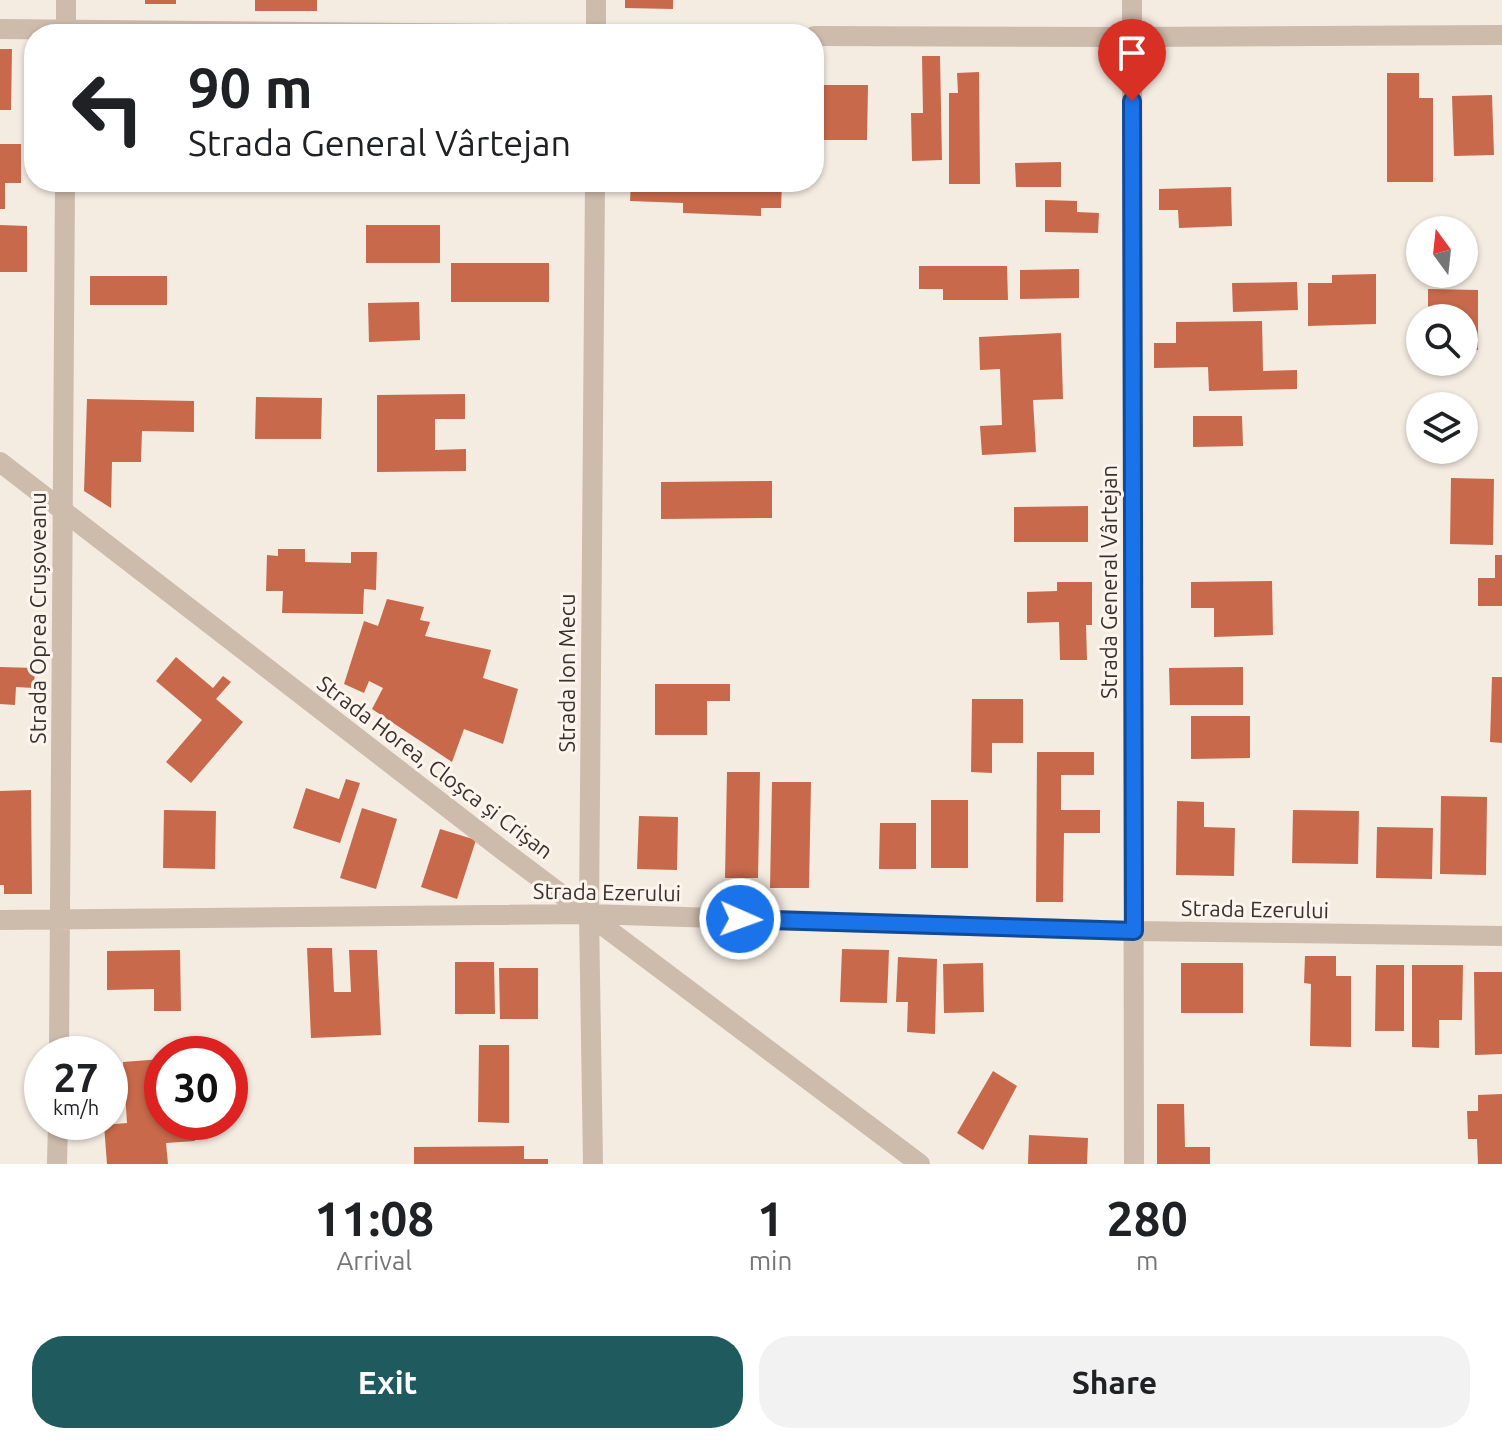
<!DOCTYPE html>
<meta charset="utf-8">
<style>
:root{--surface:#fff;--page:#f2f2f2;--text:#202124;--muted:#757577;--accent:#1f5a5e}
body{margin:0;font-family:Ubuntu,sans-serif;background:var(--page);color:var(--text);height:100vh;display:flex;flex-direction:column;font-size:30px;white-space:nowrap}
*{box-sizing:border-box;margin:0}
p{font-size:26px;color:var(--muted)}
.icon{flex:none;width:44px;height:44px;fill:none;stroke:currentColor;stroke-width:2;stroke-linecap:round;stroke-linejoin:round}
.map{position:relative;height:1164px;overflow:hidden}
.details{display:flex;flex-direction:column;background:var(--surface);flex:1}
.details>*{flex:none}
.top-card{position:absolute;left:24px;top:24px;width:800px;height:168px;border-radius:32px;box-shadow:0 2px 6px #0004;background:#fff;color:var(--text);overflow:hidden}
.needle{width:52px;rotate:345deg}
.buttons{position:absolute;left:1406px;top:216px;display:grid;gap:16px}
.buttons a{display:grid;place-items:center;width:72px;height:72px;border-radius:50%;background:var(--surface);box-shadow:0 2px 6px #0004;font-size:40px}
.speed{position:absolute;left:24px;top:1036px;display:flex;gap:16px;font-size:40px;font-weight:700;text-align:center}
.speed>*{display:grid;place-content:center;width:104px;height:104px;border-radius:50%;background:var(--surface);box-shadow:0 2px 6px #0004;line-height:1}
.speed small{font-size:20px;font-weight:400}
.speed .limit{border:12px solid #d22;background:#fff;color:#111}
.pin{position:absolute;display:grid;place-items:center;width:68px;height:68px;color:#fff;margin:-82px -34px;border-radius:50% 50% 50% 0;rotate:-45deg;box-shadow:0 0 8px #0007}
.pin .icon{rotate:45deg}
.me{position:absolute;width:88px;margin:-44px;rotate:92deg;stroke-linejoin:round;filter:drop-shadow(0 0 6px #0008)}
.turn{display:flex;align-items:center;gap:28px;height:168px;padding:0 32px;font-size:36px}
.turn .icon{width:104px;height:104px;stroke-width:2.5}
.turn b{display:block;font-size:56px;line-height:68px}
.eta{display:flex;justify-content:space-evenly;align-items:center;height:136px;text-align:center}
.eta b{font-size:48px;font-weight:600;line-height:56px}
.primary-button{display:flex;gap:16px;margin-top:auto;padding:16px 32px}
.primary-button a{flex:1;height:92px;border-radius:32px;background:var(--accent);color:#fff;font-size:32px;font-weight:600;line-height:92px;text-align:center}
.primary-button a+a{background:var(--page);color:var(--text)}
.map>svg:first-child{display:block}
</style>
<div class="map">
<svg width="1502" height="1164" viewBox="0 0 1502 1164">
<rect width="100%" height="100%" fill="#f4ebe1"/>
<path fill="#c8694b" d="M145,0H176V4H145Z
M255,0H317V11H255Z
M625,0H673V9L625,8Z
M0,49H12L11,110H0Z
M922,56H940L942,160L912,161L911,113H923Z
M979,72L980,184H949V93H958L957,73Z
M1387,73H1419V98H1433V182H1387Z
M824,85H868L867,140H824Z
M1492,95L1494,155L1454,156L1452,96Z
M0,144H21V183H5V209H0Z
M1061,162V187H1016L1015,163Z
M631,182L782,183L781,208H761V216L683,213V203L630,201Z
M1231,187L1232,226L1179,228L1178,210H1159V189Z
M1045,200L1077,201V212L1099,213L1098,233L1045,232Z
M0,225L27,226V272H0Z
M366,225H440V263H366Z
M451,263H549V302H451Z
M919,266H1007L1008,300H943V289H919Z
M1079,269V298L1020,299V270Z
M1376,274V324L1308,326V283H1332V275Z
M90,276H167V305H90Z
M1297,282L1298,310L1233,312L1232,283Z
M1428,289L1478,290V350H1464V318H1428Z
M419,302L420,340L369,342L368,303Z
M1262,321L1263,371L1297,370V389L1209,391L1208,367L1154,368V343H1176V322Z
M1061,333L1063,399L1033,400L1036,452L982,455L980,426L1002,425L1000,369L980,370L979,337Z
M465,394V419H435V450L466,449V471L377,472V395Z
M256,397L322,398L321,439H255Z
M87,399L194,401V432L142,431L141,462H112L111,508L84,491Z
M1193,416H1242L1243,446L1193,447Z
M1451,478L1494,479L1493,545L1450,544Z
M772,481V518L661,519V482Z
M1088,506V542H1014V507Z
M278,549H305V562L351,563V552H377L376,590L364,589L363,614L282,613L283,591H266L267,555L278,556Z
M1495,555H1502V606H1478V578H1495Z
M1272,581L1273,635L1214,637V608H1191V582Z
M1057,582H1092V625H1086L1087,660H1060L1059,622L1027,623V592L1057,591Z
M387,599L424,607L420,620L430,622L425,636L491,650L483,678L518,689L503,744L464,729L452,762L372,709L383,688L369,681L364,693L344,684L364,621L378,626Z
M176,657L213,688L223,676L231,682L216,699L243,722L191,783L166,762L202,720L156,681Z
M0,667L35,668L34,688L16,687L15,705L0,704Z
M1243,667V705H1170L1169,668Z
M1492,677H1502V743L1490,742Z
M655,684H730V701H707V735H655Z
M972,699H1023V743H992V773L971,772Z
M1191,716H1250V758L1191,759Z
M1037,752H1094V775H1061V810H1100V833H1064L1063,902H1036Z
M727,772H760L758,878H725Z
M346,779L360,783L340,843L293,828L306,788L339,799Z
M772,782H811L809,888H770Z
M31,790L32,894H4V885H0V791Z
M1441,796L1487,797L1486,875L1440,874Z
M931,800H968V868H931Z
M1177,801L1204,802V827L1235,828L1234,876L1176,875Z
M362,808L397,819L376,889L340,878Z
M164,810L216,811L215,869L163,868Z
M1293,810L1359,811L1358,864L1292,863Z
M639,816L678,817L677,870L637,869Z
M880,823H916V869H879Z
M1377,827L1433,828L1432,879L1376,878Z
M440,829L476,840L457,899L421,887Z
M307,948H332L334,992H351L349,950H377L381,1035L311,1038Z
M842,949L889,950L887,1003L840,1002Z
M180,950L181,1011H154V989L107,990V951Z
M1305,956H1336V976H1351V1047L1310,1046L1311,984L1304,983Z
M898,957L937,959L935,1034L907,1032L908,1002H896Z
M455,962H494L495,1014H455Z
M983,963L984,1012L944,1013L943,964Z
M1181,963H1243V1013H1181Z
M1376,965H1404V1031H1375Z
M1412,965H1463L1462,1020H1439V1048L1412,1047Z
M499,968H538V1019H500Z
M1474,972H1502V1054L1475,1055Z
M479,1045H509V1123L478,1122Z
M162,1059V1122H194L195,1141L166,1143L168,1164H107L104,1125L127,1123L123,1062Z
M993,1071L1017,1086L983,1150L957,1133Z
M1502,1094V1164H1478L1477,1139H1468L1467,1111H1478V1095Z
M1157,1104H1184L1185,1147H1210V1164H1157Z
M1029,1135L1088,1138L1087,1164H1028Z
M524,1146V1159H548V1164H414V1147Z"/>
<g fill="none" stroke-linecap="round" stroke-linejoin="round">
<path stroke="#cdbbac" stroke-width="20" d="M1132,0L1134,1164
M0,29L523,34
M66,34V0
M596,34V0
M814,36L1132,37L1502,35
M0,462L505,852L920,1164
M0,920L589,914L1134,931L1502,936
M59,1054L65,182
M57,1164L58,1122
M593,1164L589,914L595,182"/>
</g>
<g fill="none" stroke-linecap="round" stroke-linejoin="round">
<defs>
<path id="route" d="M740,919L1134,931L1132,101"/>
</defs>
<use href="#route" stroke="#114b97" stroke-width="20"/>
<use href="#route" stroke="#1a73e8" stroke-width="14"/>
</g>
<g text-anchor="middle" stroke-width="6" stroke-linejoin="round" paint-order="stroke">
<g font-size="22" fill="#3b302b" stroke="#fbf5ee">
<text transform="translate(1109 582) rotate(-90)" y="8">Strada General Vârtejan</text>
<text transform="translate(38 618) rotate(-90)" y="8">Strada Oprea Crușoveanu</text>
<text transform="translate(567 673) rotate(-90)" y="8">Strada Ion Mecu</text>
<text transform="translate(435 767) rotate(37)" y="8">Strada Horea, Cloșca și Crișan</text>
<text transform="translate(607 892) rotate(1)" y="8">Strada Ezerului</text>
<text transform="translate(1255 909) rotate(1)" y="8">Strada Ezerului</text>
</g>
</g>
</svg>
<div class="buttons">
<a><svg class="needle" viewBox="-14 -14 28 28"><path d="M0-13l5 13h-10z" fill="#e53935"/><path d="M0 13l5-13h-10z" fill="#757577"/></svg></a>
<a><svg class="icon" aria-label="search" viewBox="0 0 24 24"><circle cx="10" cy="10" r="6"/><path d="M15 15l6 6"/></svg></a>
<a><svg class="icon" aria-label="layers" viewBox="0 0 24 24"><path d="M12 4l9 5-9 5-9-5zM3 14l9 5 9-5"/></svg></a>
</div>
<div class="speed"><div>27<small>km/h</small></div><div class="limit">30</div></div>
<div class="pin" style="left:1132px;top:101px;background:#d93025"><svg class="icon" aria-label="arrive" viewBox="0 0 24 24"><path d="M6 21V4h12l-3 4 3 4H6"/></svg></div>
<svg class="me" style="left:740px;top:919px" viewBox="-20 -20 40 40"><circle r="17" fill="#1a73e8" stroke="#fff" stroke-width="3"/><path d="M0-11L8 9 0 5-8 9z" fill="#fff"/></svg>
<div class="top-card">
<div class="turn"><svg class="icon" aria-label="left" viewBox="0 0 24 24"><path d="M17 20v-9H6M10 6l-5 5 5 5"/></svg><div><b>90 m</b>Strada General Vârtejan</div></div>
</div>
</div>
<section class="details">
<div class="eta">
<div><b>11:08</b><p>Arrival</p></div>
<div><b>1</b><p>min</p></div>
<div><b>280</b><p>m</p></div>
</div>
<div class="primary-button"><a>Exit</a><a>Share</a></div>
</section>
